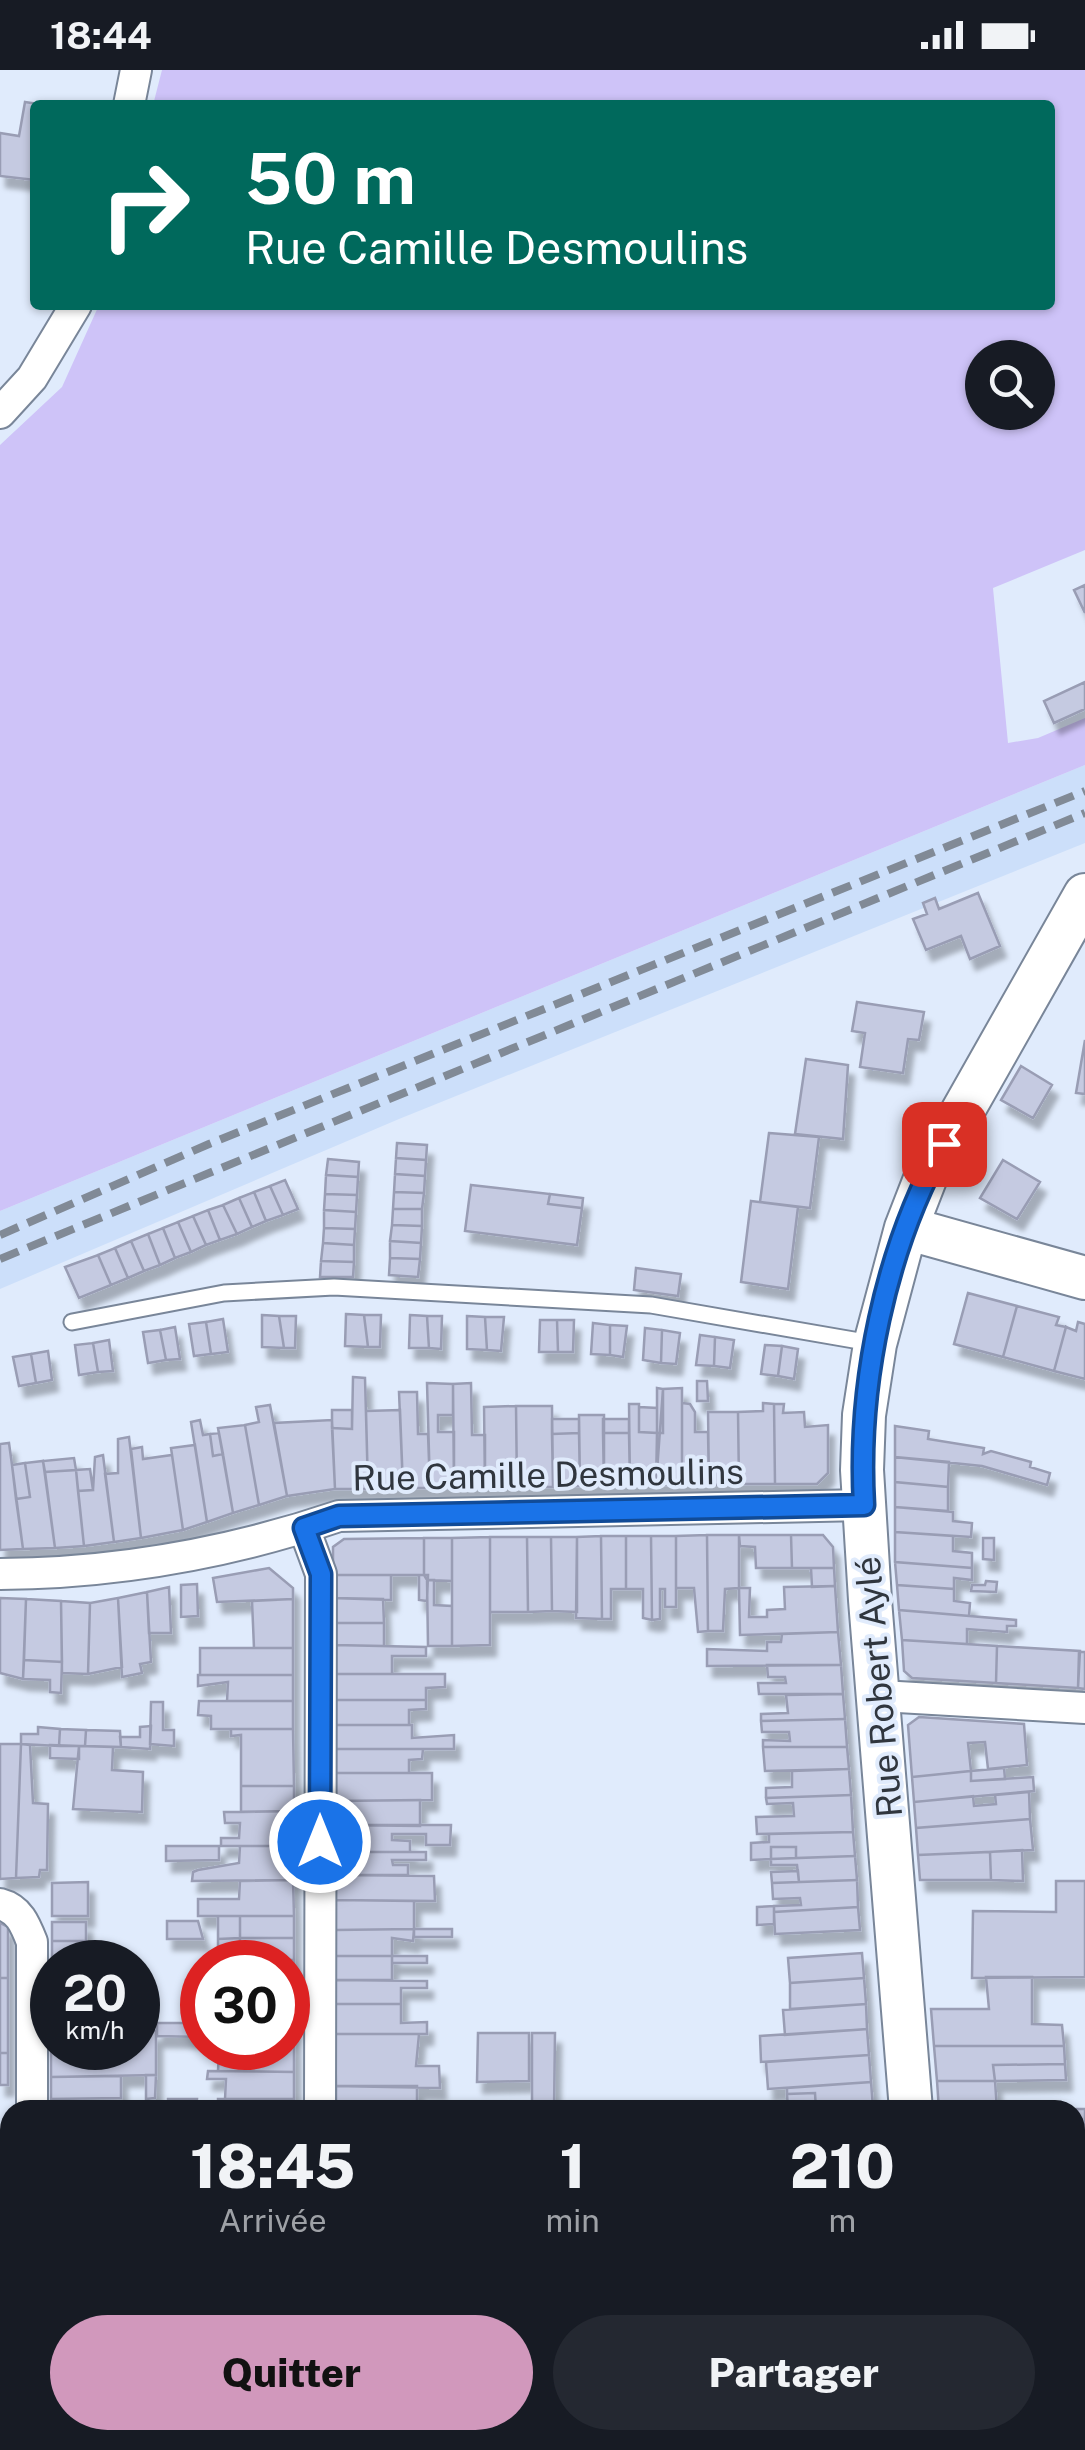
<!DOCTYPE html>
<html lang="fr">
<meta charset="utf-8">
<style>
:root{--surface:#171b24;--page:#242831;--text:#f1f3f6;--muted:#9ea1a6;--accent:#d198bc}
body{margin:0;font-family:"Public Sans",sans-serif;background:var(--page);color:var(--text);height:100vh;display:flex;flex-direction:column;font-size:38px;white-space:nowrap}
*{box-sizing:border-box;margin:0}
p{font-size:32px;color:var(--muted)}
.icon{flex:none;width:55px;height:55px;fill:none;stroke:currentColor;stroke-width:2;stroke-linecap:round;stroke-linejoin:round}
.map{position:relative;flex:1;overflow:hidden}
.details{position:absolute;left:0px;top:2030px;width:1085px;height:350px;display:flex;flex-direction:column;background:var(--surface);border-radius:30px 30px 0 0;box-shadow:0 2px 8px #0004}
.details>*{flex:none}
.banner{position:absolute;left:30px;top:30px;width:1025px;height:210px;border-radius:10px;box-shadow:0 2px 8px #0004;background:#00695c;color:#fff;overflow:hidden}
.buttons{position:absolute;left:965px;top:270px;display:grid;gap:20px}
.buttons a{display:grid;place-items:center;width:90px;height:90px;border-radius:50%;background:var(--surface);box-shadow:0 2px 8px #0004;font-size:50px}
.speed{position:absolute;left:30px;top:1870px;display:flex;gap:20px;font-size:50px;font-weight:700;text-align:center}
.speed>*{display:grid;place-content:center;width:130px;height:130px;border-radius:50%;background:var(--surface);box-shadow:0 2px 8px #0004;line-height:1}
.speed small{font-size:25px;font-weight:400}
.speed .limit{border:15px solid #d22;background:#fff;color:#111}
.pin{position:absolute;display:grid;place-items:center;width:85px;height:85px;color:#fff;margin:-42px;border-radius:20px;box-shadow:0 5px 15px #0006}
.me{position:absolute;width:110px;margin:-55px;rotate:0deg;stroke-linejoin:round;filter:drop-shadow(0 0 8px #0008)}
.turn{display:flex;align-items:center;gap:35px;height:210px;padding:0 50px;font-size:45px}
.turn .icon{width:130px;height:130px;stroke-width:2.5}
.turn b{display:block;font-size:70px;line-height:85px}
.eta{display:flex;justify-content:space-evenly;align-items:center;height:170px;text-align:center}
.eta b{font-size:60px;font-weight:800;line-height:70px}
.action{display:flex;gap:20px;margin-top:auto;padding:20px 50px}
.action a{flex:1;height:115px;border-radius:60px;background:var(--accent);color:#111;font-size:40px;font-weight:800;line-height:115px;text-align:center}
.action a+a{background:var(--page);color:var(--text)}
.status{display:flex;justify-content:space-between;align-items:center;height:70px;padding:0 50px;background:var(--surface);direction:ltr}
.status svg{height:28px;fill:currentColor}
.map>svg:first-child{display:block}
</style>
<div class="status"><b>18:44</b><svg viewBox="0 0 49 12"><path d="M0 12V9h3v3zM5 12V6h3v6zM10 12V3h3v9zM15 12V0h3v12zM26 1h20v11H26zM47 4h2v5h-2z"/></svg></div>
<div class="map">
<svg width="1085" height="2380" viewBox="0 0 1085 2380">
<defs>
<filter id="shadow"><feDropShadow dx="6" dy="11" stdDeviation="2.5" flood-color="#0004"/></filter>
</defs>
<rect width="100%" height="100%" fill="#e0ebfc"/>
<path fill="#ccdffa" d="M1085,695V773L399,1049L0,1219V1141Z"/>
<path fill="#cec3f8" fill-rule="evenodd" d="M162,0H1085V480L993,518L1008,673L1038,668L1085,648V695L0,1141V375L62,317L99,235H1050V35H153ZM982,288H1038V342H982Z"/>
<path fill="#c5cae1" stroke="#999db4" stroke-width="2.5" filter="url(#shadow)" d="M25,32L45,35H35V110L0,106V63L19,66Z
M1085,515V543L1074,520Z
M1085,612V639L1054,653L1044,631Z
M978,823L1000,876L970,889L961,866L926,880L913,849L927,844L923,833L935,828L939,839Z
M857,932L924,942L919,970L908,969L903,1003L860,997L865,963L852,961Z
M1085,970V1024L1076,1023Z
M806,989L848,995L843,1069L795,1064Z
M1021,996L1052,1015L1033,1048L1001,1030Z
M769,1063L819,1067L810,1138L760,1132Z
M397,1073L427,1075L426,1090L396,1088Z
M396,1088L426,1090L425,1106L395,1104Z
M328,1089L359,1092L358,1107L326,1105Z
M1003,1090L1040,1112L1017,1149L980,1128Z
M395,1104L425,1106L424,1123L394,1122Z
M326,1105L358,1107L357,1125L325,1124Z
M285,1110L298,1139L283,1145L270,1116Z
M471,1115L550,1124L548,1134L582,1138L577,1175L465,1161Z
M270,1116L283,1145L266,1151L254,1122Z
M254,1122L266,1151L252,1157L239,1128Z
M394,1122L424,1123L422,1139H393Z
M325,1124L357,1125L356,1142L324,1140Z
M550,1124L583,1128L582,1138L548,1134Z
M239,1128L252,1157L237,1164L223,1135Z
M751,1131L798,1137L788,1219L741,1212Z
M223,1135L237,1164L220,1170L208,1140Z
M393,1139H422V1156L392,1155Z
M208,1140L220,1170L206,1175L193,1146Z
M324,1140L356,1142L355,1159L324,1158Z
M193,1146L206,1175L191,1182L178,1152Z
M178,1152L191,1182L175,1188L163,1158Z
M392,1155L422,1156L421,1173L390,1171Z
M163,1158L175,1188L160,1195L148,1164Z
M324,1158L355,1159L354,1175L323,1173Z
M148,1164L160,1195L144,1201L131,1171Z
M131,1171L144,1201L128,1208L115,1178Z
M390,1171L421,1173L420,1189L390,1188Z
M323,1173L354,1175V1192L321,1191Z
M115,1178L128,1208L111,1215L98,1185Z
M98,1185L111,1215L79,1228L65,1197Z
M390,1188L420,1189L418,1207L389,1205Z
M321,1191L354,1192L353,1207H320Z
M636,1198L681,1204L678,1226L634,1220Z
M968,1223L1017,1236L1003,1287L954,1274Z
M1017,1236L1059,1247L1056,1255L1066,1257L1054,1301L1003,1287Z
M346,1244L364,1245L368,1277L345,1276Z
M262,1245L279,1246L284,1278L262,1277Z
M364,1245H381L380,1277H368Z
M410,1245L427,1246L429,1278H409Z
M279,1246H296L295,1278H284Z
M427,1246H442L441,1279L429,1278Z
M467,1246L485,1247L487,1280L467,1279Z
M485,1247H504L501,1281L487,1280Z
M223,1249L228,1282L211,1284L206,1252Z
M540,1250H557L558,1282H539Z
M557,1250H574L573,1282H558Z
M206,1252L211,1284L194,1286L189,1254Z
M1078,1252L1085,1254V1309L1054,1301L1066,1257L1076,1261Z
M593,1253L610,1255V1285L591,1284Z
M610,1255L627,1256L623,1287L610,1285Z
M175,1257L180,1289L166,1290L160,1260Z
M645,1258L662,1260L661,1293L643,1290Z
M160,1260L166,1290L148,1293L143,1262Z
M662,1260L680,1263L676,1294L661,1293Z
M700,1265L715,1267L714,1296L696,1295Z
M715,1267L734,1270L730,1298L714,1296Z
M109,1270L113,1301L98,1302L93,1273Z
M93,1273L98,1302L79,1305L75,1275Z
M765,1275L782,1276L778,1306L761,1304Z
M782,1276L798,1279L794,1309L778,1306Z
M48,1281L52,1310L36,1313L31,1284Z
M31,1284L36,1313L19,1316L13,1287Z
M353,1307L365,1308L368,1419H335L332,1358L352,1359Z
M697,1311H707L708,1331H697Z
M427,1313L453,1314V1345H438V1362H454V1418H430Z
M471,1313L472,1365H485V1417L454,1418L453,1314Z
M657,1318L663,1319V1363H657Z
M682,1318V1415H656L663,1319Z
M399,1322H417L418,1364H428L430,1418H403Z
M682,1333L690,1334L695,1342V1362H708L709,1415H682Z
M763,1333L774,1334L775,1414H739L738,1342L763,1341Z
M629,1334H639V1362L657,1363L656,1415L630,1416Z
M774,1334H784L783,1343L804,1342L805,1357L828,1355V1403L817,1414H775Z
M270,1335L287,1426L259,1435L245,1355L259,1352L256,1337Z
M516,1336H552L553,1417H517Z
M516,1336L517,1417H485L484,1337Z
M639,1337L657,1338V1363L639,1362Z
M332,1340H352V1359L332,1358Z
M400,1340L403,1418L368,1419L366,1341Z
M708,1342H738L739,1414L709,1415Z
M579,1345H604V1416H580Z
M552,1349H579V1363L552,1364Z
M603,1349H629V1363H603Z
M200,1350L203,1365L210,1364L213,1386L223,1384L233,1443L207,1452L191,1352Z
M332,1350L335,1419L287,1426L274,1353Z
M245,1355L259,1435L233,1443L218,1358Z
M895,1356L929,1361L928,1369L984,1378L983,1384L991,1381L1031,1392L1030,1397L1050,1403L1047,1415L982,1396L895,1387Z
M219,1363L223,1384L213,1386L210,1364Z
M579,1363L580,1416L553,1417L552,1364Z
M603,1363H629L630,1416H604Z
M129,1367L141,1468L114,1472L105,1404L118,1403V1369Z
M9,1373L12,1395L23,1479L0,1480V1374Z
M195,1375L207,1452L183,1460L171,1378Z
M142,1377L143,1389L172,1385L183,1460L141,1468L131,1379Z
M103,1385L114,1472L84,1476L78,1421L93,1420L95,1387Z
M895,1387L949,1392L948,1417L895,1412Z
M74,1388L76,1400L45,1402L43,1391Z
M43,1391L55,1478L23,1479L16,1429L30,1427L25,1393Z
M25,1393L30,1427L16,1429L12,1395Z
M90,1399L93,1420L78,1421L76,1400Z
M76,1400L84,1476L55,1478L45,1402Z
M895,1412L948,1417V1441L895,1437Z
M895,1437L953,1442V1451L972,1453L971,1467L895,1462Z
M895,1462L953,1466V1481L972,1483V1498L895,1492Z
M707,1465H739V1518L725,1519L723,1561H708Z
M707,1465L708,1561L698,1562L694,1518H676V1466Z
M739,1465H791L792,1498H756L755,1477L740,1476Z
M791,1465H823L833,1477L834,1498H792Z
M601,1466H626V1519H611V1549H602Z
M601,1466L602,1549L576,1548L577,1467Z
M626,1466H651L652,1550L643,1548V1519H626Z
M651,1466H676V1537H665V1519H660V1549L652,1550Z
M490,1467V1575L452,1576V1468Z
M490,1467H527L528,1542H490Z
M527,1467H551L552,1541L528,1542Z
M551,1467H577V1542L552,1541Z
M424,1468V1505H333V1477L344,1469Z
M424,1468H452V1511L427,1510L424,1505Z
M983,1468H994V1490L983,1489Z
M895,1492L972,1498V1510L954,1508V1519L897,1515Z
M269,1498L293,1518V1529L217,1532L213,1508Z
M811,1498H834L835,1516L812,1517Z
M333,1505H391V1530L333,1528Z
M419,1505H428L427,1531L419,1530Z
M427,1510H434V1535L452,1536V1576H428Z
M986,1511L997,1512L996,1522L971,1521L972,1515H985Z
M197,1514L198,1546L181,1547V1515Z
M897,1515L954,1519V1531L970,1533L969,1546L899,1540Z
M835,1516L838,1562L740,1565L739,1518H750L749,1547H767V1540L785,1539L784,1517Z
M169,1517L171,1563H149L147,1522Z
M147,1522L151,1592L140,1594L142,1603L122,1607L118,1528Z
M0,1528L26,1529L23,1609L0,1603Z
M118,1528L122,1597L88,1604L90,1533Z
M333,1528L383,1529L384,1553H334Z
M26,1529L61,1531L62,1592L24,1590Z
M293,1529V1578H254L252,1531Z
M61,1531L90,1533L88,1604L62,1603Z
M899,1540L1016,1550V1556H1007V1562L967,1559V1574L902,1570Z
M334,1553H384V1576L334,1575Z
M838,1562L841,1595L707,1596V1579L767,1581V1572H781L782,1564Z
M902,1570L997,1576L996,1613L912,1608L904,1601Z
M334,1575L426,1577V1586H392V1604H334Z
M997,1576L1080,1581L1078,1618L996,1613Z
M200,1578H293V1605H200Z
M1079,1582H1085V1619L1078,1618Z
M24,1590L62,1592L61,1623L50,1622V1610L23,1609Z
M767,1595H841L843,1624H759L758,1613H786L785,1607H768Z
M334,1604H445V1617L426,1618V1630H334Z
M198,1605H293V1631H227L228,1612L198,1616Z
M843,1624L845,1649L761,1651V1644L788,1643L786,1625Z
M334,1630H426V1639L409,1640V1655H334Z
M199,1631H293V1659H211V1646L198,1645Z
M151,1632H163V1660H174V1676L150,1674Z
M919,1647L1024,1654L1027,1695L988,1699L985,1672L968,1673L971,1701L912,1707L908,1655Z
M845,1649L847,1677H763V1670L790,1671L789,1662H762L761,1651Z
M334,1655H412V1668L454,1665V1679H334Z
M151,1656L150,1679L121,1677L120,1667H140V1657Z
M38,1657L60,1659L59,1676L21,1674V1664H38Z
M60,1659L86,1660L85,1676H59Z
M231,1659H293L294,1716H241V1665L231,1666Z
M86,1660L120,1661L121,1677L85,1676Z
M0,1674H21L16,1808L0,1809Z
M21,1674L30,1675L33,1733L48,1734L47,1800H40L39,1807L16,1808Z
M50,1675L79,1676V1689L50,1688Z
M79,1676L113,1677L112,1700L143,1702L142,1742L73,1739Z
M763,1677H847L849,1699L765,1701Z
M334,1679H423L422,1689L409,1690V1703H334Z
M1004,1698L1005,1709L971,1711V1701Z
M849,1699L851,1725L766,1728V1718L792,1717V1701Z
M971,1701V1711L1033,1707L1034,1721L914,1732L912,1707Z
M334,1703H432V1730L334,1731Z
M241,1716H294V1741L241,1742Z
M1029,1722L1030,1749L916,1758L914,1732L973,1726L974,1736L996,1734L995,1725Z
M851,1725L853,1762L757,1764L756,1747L794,1746L793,1733L767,1734L766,1728Z
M420,1730V1756L334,1755V1731Z
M294,1741V1776H221V1768H239L240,1753H225L224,1742Z
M1030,1749L1033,1780L918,1785L916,1758Z
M334,1755H451L450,1775H426V1764H392V1770L410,1771V1782H335Z
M853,1762L855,1786L796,1788V1777H771V1789L751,1790V1773L769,1772V1764Z
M166,1776H219V1790L166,1791Z
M240,1776H294L293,1810L192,1811L193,1802L198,1800L239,1793Z
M771,1777H796V1788L771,1789Z
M1022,1780L1023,1811L991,1810L990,1782Z
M335,1782H426V1790H392L393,1795H408V1805H335Z
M990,1782L991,1810H920L918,1785Z
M855,1786L857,1810L799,1812L797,1795H771V1789Z
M798,1801L799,1812L772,1813L771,1802Z
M335,1805L434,1806L435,1831L335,1830Z
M293,1810L294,1846H198V1829H239L240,1811Z
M857,1810L858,1837L774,1842V1836L801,1835L800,1828L773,1829L772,1813Z
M1056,1811H1085V1907L972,1908L973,1841L1056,1842Z
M88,1812V1846H52V1813Z
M335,1830L414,1831V1859L335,1860Z
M774,1836V1854L757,1855V1837Z
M858,1837L860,1860L775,1864L774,1842Z
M218,1846H240V1868L218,1869Z
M240,1846H294V1868H240Z
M167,1851H198L203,1869H167Z
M52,1852H86V1871H52Z
M0,1853L8,1857V1908H0Z
M414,1859L413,1871L392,1868V1886H335V1860Z
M414,1859H452V1867H414Z
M240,1868H294V1890H240Z
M240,1868V1890H218V1869Z
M52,1871H86V1891H52Z
M862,1883L864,1908L790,1913L788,1888Z
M335,1886H392V1910H335Z
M392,1886H427V1893H392Z
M294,1890V1911H288V1892H209Z
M986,1907H1032V1954L1062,1955L1064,1976H934L931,1939H989Z
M0,1908H8V1983H0Z
M864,1908L866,1934L790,1939V1913Z
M186,1910H198L197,1924L186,1923Z
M335,1910L427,1911V1918H401V1934H335Z
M288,1932H294V1968H288Z
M335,1934H401V1953L427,1952V1964H335Z
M866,1934L867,1959L785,1965L783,1940Z
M157,1953H202V1967L157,1966Z
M867,1959L869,1985L761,1992L760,1966Z
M51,1960L52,1978H81V1982L136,1981L138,1960L156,1961V2005L51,2007Z
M478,1963H529V2011L477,2012Z
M532,1963H555L554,2040H532Z
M335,1964H419L416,1996H439L440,2018L336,2016Z
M288,1968H294V2002L218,2001L219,1978H288Z
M934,1976H1064L1065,1994L993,1995L995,2011H937Z
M0,1983H8V2015H0Z
M869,1985L871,2012L768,2019L766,1992Z
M1065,1994L1066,2010L995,2011L993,1995Z
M208,2001L294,2002V2029H225L226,2009H207Z
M146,2005H156L155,2028L146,2029Z
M121,2006V2028L51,2029V2007Z
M937,2011H995L997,2040H939Z
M871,2012L873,2038L816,2040L815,2023L787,2024V2018Z
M336,2016H417V2040H336Z
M815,2023L816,2040H788L787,2024Z
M51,2029H84L83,2040H51Z
M168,2029H197L196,2040H168Z
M218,2029H294V2040H218Z
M1077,2039H1085V2071H1080Z
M0,2131H8L7,2194H0Z
M0,2194H7V2220H0Z
M0,2250H8L7,2276L0,2277Z
M7,2276L8,2331H0V2277Z
M1075,2308H1085V2331H1075Z
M0,2331H8L7,2364H0Z
M53,2370H108V2376L53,2375Z
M206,2370H295V2372H206Z
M337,2370H386V2380H337Z
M469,2370H565V2380H469Z
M803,2370H893V2380H803Z
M965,2370H1015V2377L1068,2380H964Z
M243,2372H295V2380H243Z
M53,2375H101V2380H53Z"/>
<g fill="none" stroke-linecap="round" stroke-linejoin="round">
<defs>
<path id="lane" d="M72,1252L224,1223L334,1217L651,1235L871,1273"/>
<path id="street" d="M129,35L136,0
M0,343L32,308L76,235
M304,1458L321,1504L320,2040
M0,1504C118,1503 227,1484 339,1446L864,1435
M881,1626L1085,1638
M0,1834C19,1839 25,1854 32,1872V2040
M32,2370V2380
M320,2380V2370"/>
<path id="secondary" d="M906,1158L1085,1208
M911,2040L870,1530L862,1400L864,1345L875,1274L906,1158L927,1104L1085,825
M926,2370L927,2380"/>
</defs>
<use href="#lane" stroke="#798699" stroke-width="19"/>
<use href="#street" stroke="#798699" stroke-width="34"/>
<use href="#secondary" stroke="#798699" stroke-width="46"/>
<use href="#lane" stroke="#fff" stroke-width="15"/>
<use href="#street" stroke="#fff" stroke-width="30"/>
<use href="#secondary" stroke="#fff" stroke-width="42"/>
<path stroke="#818a96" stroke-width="8" stroke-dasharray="20 10" stroke-linecap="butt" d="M0,1165L209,1074L1085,721
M0,1189L1085,743"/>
</g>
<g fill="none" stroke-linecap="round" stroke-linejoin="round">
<defs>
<path id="route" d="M320,1772L321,1504L304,1458L339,1446L864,1435C857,1315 885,1179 944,1074"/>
</defs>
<use href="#route" stroke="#114b97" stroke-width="25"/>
<use href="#route" stroke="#1a73e8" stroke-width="18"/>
</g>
<g text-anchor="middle" stroke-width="8" stroke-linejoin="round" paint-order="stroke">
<g font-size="35" fill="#30363e" stroke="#e0ebfc">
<text transform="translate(548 1405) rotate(-1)" y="12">Rue Camille Desmoulins</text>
<text transform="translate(879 1617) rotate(-95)" y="12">Rue Robert Aylé</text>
</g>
</g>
</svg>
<div class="buttons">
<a><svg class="icon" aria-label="search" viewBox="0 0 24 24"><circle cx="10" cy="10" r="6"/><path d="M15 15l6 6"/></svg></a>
</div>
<div class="speed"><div>20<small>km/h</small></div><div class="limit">30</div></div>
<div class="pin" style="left:944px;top:1074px;background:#d93025"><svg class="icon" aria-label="arrive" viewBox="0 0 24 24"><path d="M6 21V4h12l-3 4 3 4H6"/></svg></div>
<svg class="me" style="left:320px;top:1772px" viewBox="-20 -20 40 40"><circle r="17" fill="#1a73e8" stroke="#fff" stroke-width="3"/><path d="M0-11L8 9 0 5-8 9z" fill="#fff"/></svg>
<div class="banner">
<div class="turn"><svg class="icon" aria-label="right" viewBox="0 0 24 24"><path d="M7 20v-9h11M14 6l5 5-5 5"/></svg><div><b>50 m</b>Rue Camille Desmoulins</div></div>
</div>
<section class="details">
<div class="eta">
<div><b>18:45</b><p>Arrivée</p></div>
<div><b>1</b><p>min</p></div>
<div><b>210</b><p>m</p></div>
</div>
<div class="action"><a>Quitter</a><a>Partager</a></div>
</section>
</div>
